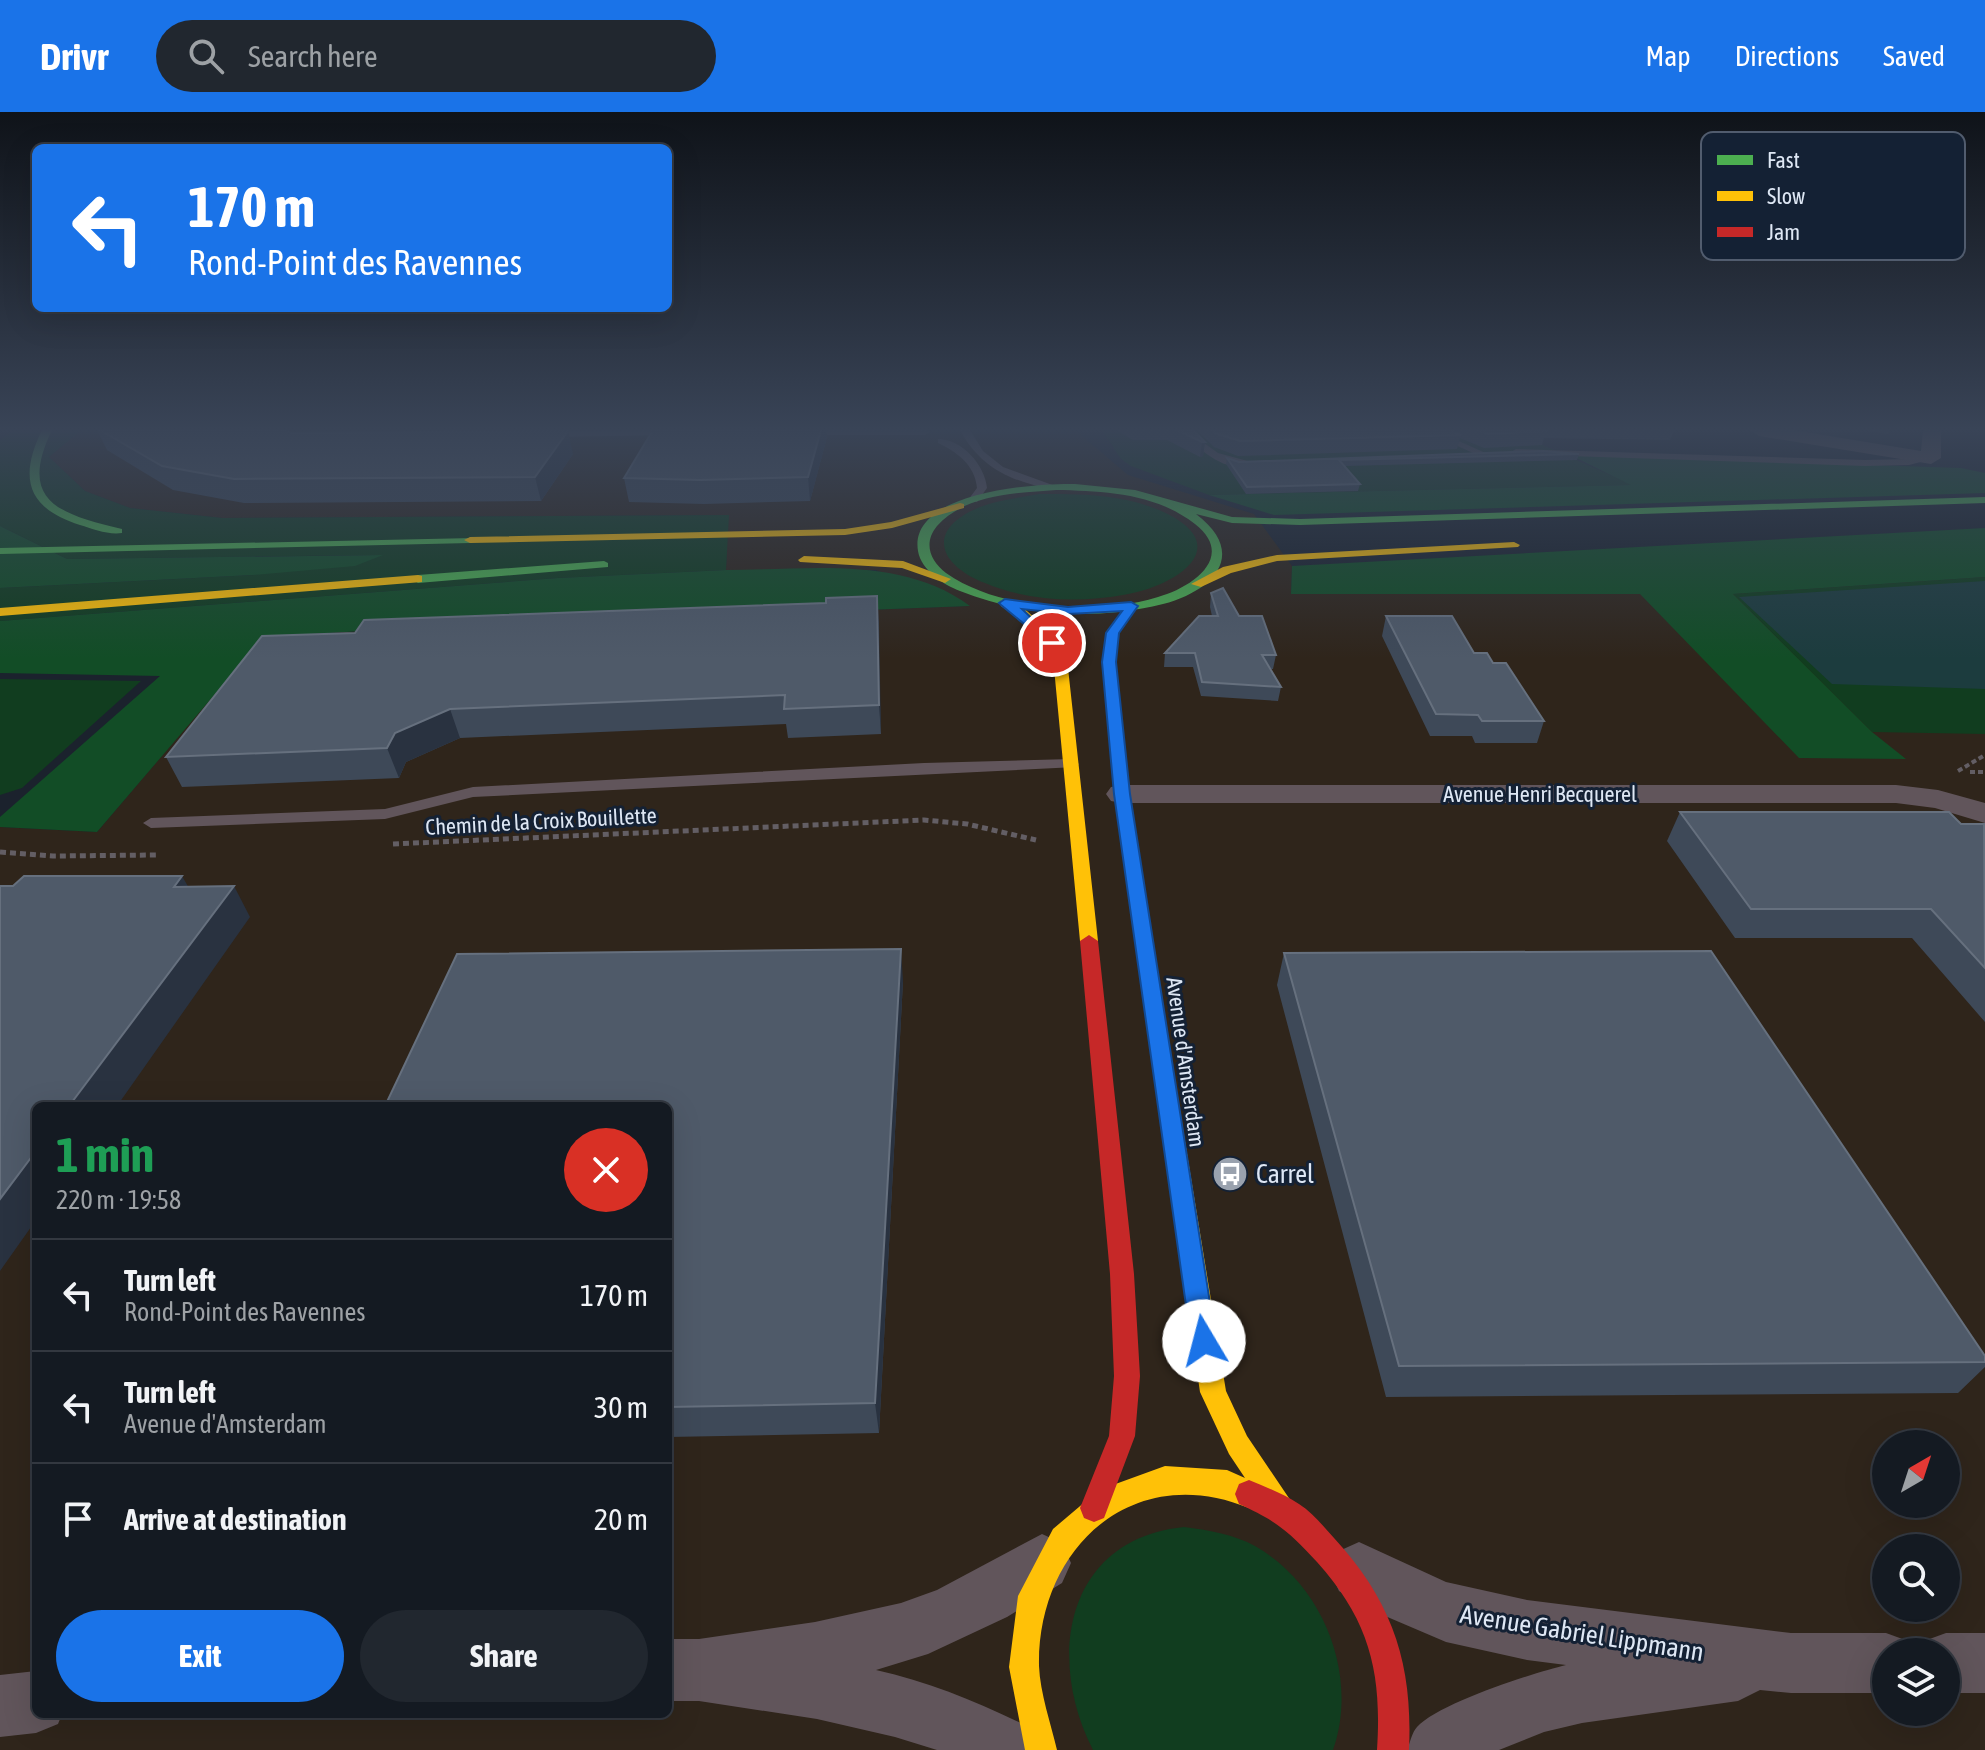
<!DOCTYPE html>
<meta charset="utf-8">
<style>
:root{--surface:#141a22;--page:#21272f;--text:#f1f3f6;--muted:#9da1a5;--line:#333840;--accent:#1a73e8}
body{margin:0;font-family:"Asap Condensed",sans-serif;background:var(--page);color:var(--text);height:100vh;display:flex;flex-direction:column;font-size:30px;white-space:nowrap}
*{box-sizing:border-box;margin:0}
p{font-size:26px;color:var(--muted)}
.icon{flex:none;width:44px;height:44px;fill:none;stroke:currentColor;stroke-width:2;stroke-linecap:round;stroke-linejoin:round}
.map{position:relative;flex:1;overflow:hidden}
.side{position:absolute;left:32px;top:990px;width:640px;height:616px;display:flex;flex-direction:column;background:var(--surface);border-radius:12px;box-shadow:0 8px 32px #0002,0 0 0 2px var(--line)}
.side>*{flex:none}
.top-card{position:absolute;left:32px;top:32px;width:640px;height:168px;border-radius:12px;box-shadow:0 8px 32px #0002,0 0 0 2px var(--line);background:#1a73e8;color:#fff;overflow:hidden}
.needle{width:52px;rotate:39deg}
.controls{position:absolute;left:1872px;top:1318px;display:grid;gap:16px}
.controls a{display:grid;place-items:center;width:88px;height:88px;border-radius:50%;background:var(--surface);box-shadow:0 8px 32px #0002,0 0 0 2px var(--line);font-size:40px}
.pin{position:absolute;display:grid;place-items:center;width:68px;height:68px;color:#fff;margin:-34px;border:4px solid #fff;border-radius:50%;box-shadow:0 2px 8px #0007}
.me{position:absolute;width:88px;margin:-44px;rotate:352deg;stroke-linejoin:round;filter:drop-shadow(0 0 6px #0008)}
.turn{display:flex;align-items:center;gap:28px;height:168px;padding:0 24px;font-size:36px}
.turn .icon{width:104px;height:104px;stroke-width:2.5}
.turn b{display:block;font-size:56px;line-height:68px}
.round{display:grid;place-items:center;flex:none;width:84px;height:84px;border-radius:42px;background:var(--page)}
.overview{display:flex;align-items:center;justify-content:space-between;height:136px;padding:0 24px}
h1{font-size:48px;font-weight:700;line-height:60px;color:#1e9e55}
.cta{display:flex;gap:16px;margin-top:auto;padding:16px 24px}
.cta a{flex:1;height:92px;border-radius:48px;background:var(--accent);color:#fff;font-size:32px;font-weight:700;line-height:92px;text-align:center}
.cta a+a{background:var(--page);color:var(--text)}
ul{padding:0;list-style:none}
li{display:flex;align-items:center;gap:24px;height:112px;padding:0 24px;border-top:2px solid var(--line)}
li div{flex:1}
li b{display:block;font-size:30px}
li em{font-style:normal}
header{display:flex;align-items:center;gap:48px;box-sizing:border-box;height:112px;padding:0 40px;background:var(--accent);color:#fff}
header strong{font-size:38px}
nav{display:flex;gap:44px;margin-inline-start:auto;font-size:28px}
.search{width:560px;height:72px;background:var(--page);display:flex;align-items:center;gap:20px;box-sizing:border-box;padding:0 28px;border-radius:44px;color:var(--muted);font-size:30px}
.map>svg:first-child{display:block}
</style>
<header>
<strong>Drivr</strong>
<div class="search"><svg class="icon" aria-label="search" viewBox="0 0 24 24"><circle cx="10" cy="10" r="6"/><path d="M15 15l6 6"/></svg>Search here</div>
<nav><a>Map</a><a>Directions</a><a>Saved</a></nav>
</header>
<div class="map">
<svg width="1985" height="1638" viewBox="0 0 1985 1638">
<rect width="100%" height="100%" fill="#1b222d"/>
<path fill="#2f251b" fill-rule="evenodd" d="M81,318H1075L1128,363L1254,402L1292,454L1291,482H1733L1985,465V1638H0V715L97,720L251,539L311,522L448,514L968,494L876,458H726L728,403L222,406L130,396L85,379L49,345ZM36,994H668V1602H36ZM1886,1332H1946V1392H1886ZM1886,1436H1946V1496H1886ZM1886,1540H1946V1600H1886Z"/>
<path fill="#113d1f" d="M14,318H81L49,345L85,379L130,396L222,406L729,403L726,458L558,466L0,509V476L253,463L380,443L67,447L0,414V328Z
M1102,318H1509L1633,373L1209,383L1131,354L1121,347Z
M1039,382C1079,382 1121,382 1159,398C1240,433 1176,475 1123,483C1078,491 1027,489 985,471C937,452 926,417 980,395C998,388 1019,386 1039,382Z
M1985,465V622L1872,620L1733,482Z
M0,567L141,569L22,676L0,683Z
M1184,1415C1208,1418 1233,1422 1255,1434C1324,1473 1359,1564 1333,1638H1093C1046,1547 1065,1427 1184,1415Z"/>
<path fill="#124d26" d="M1570,343L1961,356L1985,361V381L1274,403L1209,383L1631,373Z
M0,414L67,447L383,443L355,454L253,463L0,476Z
M1985,416V465L1733,482L1872,620L1906,647L1799,646L1640,482H1291L1292,454Z
M726,458C806,458 902,443 970,494L448,514L311,522L297,539L251,540L97,720L0,715V705L160,564L0,561V509L558,466Z"/>
<path fill="#1c3c3e" d="M1985,469V577L1832,572L1739,485Z"/>
<g fill="none" stroke-linecap="round" stroke-linejoin="round">
<path stroke="#635e64" stroke-width="4" stroke-dasharray="5 3" stroke-linecap="butt" d="M1958,659L1985,643
M1970,660H1985"/>
<path stroke="#635e64" stroke-width="5" stroke-dasharray="6 4" stroke-linecap="butt" d="M393,732L924,708L967,712L1036,728
M0,740L53,744L159,743"/>
<path fill="#61555b" fill-rule="evenodd" d="M675,318L678,320L673,323L547,325L542,322L547,319Z
M800,318H927L930,320L925,323H803L800,322Z
M960,318H970L983,339L1003,355L1058,375L1053,378C1012,369 981,357 960,318Z
M1183,318H1193L1204,331L1218,341L1255,351C1230,365 1197,338 1183,318Z
M1422,318H1434L1490,343L1482,345Z
M938,327C962,327 985,353 987,376L977,390L968,388L977,376C975,353 957,340 938,331Z
M1516,337L1865,348L1909,347L1931,343L1936,346L1909,353L1865,354L1513,342L1511,340Z
M1071,647L1079,652L1076,655L473,685L385,707L151,716L143,711L151,706L385,697L473,675L924,651Z"/>
<path fill="#61555b" fill-rule="evenodd" d="M1750,318H1793L1921,339L1923,318H1941V346L1931,352L1759,324Z
M1122,673H1896L1938,678L1985,691V711L1935,696L1896,691H1122L1111,689L1106,682L1111,675Z
M1042,1422L1062,1431L1071,1451L1062,1471L1007,1505L928,1542L876,1558C930,1570 980,1591 1029,1615L1038,1638H937L895,1625L817,1607L699,1589H668V1527H699L815,1510L901,1491L937,1478Z
M1359,1430L1446,1470L1527,1488L1791,1521H1886L1908,1529L1912,1540H1886V1581H1791L1760,1578L1738,1589L1582,1611L1544,1620L1499,1638H1407C1410,1631 1412,1620 1417,1615C1439,1591 1533,1561 1566,1553L1527,1548L1446,1530L1364,1495L1339,1479L1330,1459L1339,1439Z
M1946,1521H1985V1581H1946V1540H1920L1924,1529Z
M36,1559V1602H62L58,1612L36,1621L0,1625V1563Z"/>
<path fill="#4caf50" fill-rule="evenodd" d="M42,318H52C17,390 60,402 122,417V421C108,423 93,417 80,413C26,396 19,365 42,318Z
M1075,372L1135,378L1232,405L1300,407L1985,385V391L1300,413L1232,411L1196,402C1249,442 1213,479 1163,492C1135,499 1107,502 1079,502C1038,502 998,494 960,479C944,473 921,458 918,439C908,379 1038,371 1075,372ZM1056,378C1104,379 1155,381 1195,412C1237,445 1191,476 1158,485C1133,493 1105,495 1079,495C1034,495 983,487 946,461C930,449 923,431 937,414C966,382 1016,381 1056,378Z
M474,426V430L470,431L0,442V436Z
M604,449L608,451V455L418,471L412,467L418,463Z"/>
<path fill="#ffc107" fill-rule="evenodd" d="M960,391L964,392V396L892,416L845,423L470,431L464,428L470,425L845,417L891,410Z
M1514,430L1520,433L1518,435L1277,449L1231,461L1201,475L1191,472L1223,455L1277,443Z
M804,444L903,449L951,467L945,471L902,456L800,450L798,448Z
M418,463L422,464V470L0,504V496Z
M1001,488C1027,486 1059,534 1068,556L1098,829L1089,835L1080,829L1054,556C1043,528 1025,510 1001,494Z
M1160,931L1167,933L1170,938L1226,1279L1247,1324L1297,1398L1293,1408L1283,1412L1273,1408L1260,1389L1249,1396C1133,1348 1037,1436 1039,1554C1040,1581 1051,1612 1057,1638H1025L1009,1555L1018,1484L1053,1417L1099,1378L1165,1354L1227,1358L1245,1366L1229,1342L1200,1280L1150,938L1153,933Z"/>
<path fill="#c62828" fill-rule="evenodd" d="M1127,491L1137,494L1119,521L1116,550L1130,682L1170,938L1167,943H1153L1150,938L1114,682L1102,550L1107,521Z
M1089,823L1098,829L1134,1162L1140,1264L1135,1324L1104,1406L1094,1410L1084,1406L1080,1396L1109,1324L1114,1264L1110,1162L1080,829Z
M1249,1368C1266,1375 1284,1382 1299,1392C1313,1401 1323,1414 1334,1426C1393,1490 1413,1552 1409,1638H1377C1382,1561 1370,1509 1317,1450C1289,1420 1277,1409 1239,1392L1235,1382L1239,1372Z"/>
</g>
<path fill="#3e4958" d="M97,318H285L291,321L573,342L541,389L244,391L173,378L107,338Z
M443,318H483L446,319Z
M653,318H826L827,325L810,389L704,392L629,390L624,366Z
M1116,318H1193L1205,330L1203,344L1200,345L1167,328H1133Z
M1197,318H1674L1670,328L1544,326L1542,333L1484,336L1460,326L1457,337L1238,344L1214,335Z
M1862,318H1890L1888,322Z
M1579,342L1577,348L1344,354L1360,372L1358,379L1246,382L1226,352L1227,346L1239,350Z
M1211,481L1239,504L1276,543L1273,557H1270L1281,575L1278,589L1201,584L1193,555H1164L1165,541L1212,504L1210,495Z
M877,484L881,622L788,626L786,612L460,626L406,650L399,666L182,675L166,645L355,521L826,491Z
M1386,504L1474,541L1493,551L1544,609L1537,631H1475L1472,624H1430L1382,524Z
M1680,700L1985,713V910L1912,826H1735L1667,729Z
M1284,841L1985,1244V1255L1958,1281L1386,1285L1277,873Z
M903,869L879,1321L668,1325V994Z"/>
<path fill="#293240" d="M821,318H826L827,325L810,389L808,365Z
M568,319L573,342L541,389L535,365Z
M1202,330H1205L1203,344L1200,345Z
M877,484L879,511L881,622L879,593Z
M450,597L460,626L406,650L399,666L387,636L395,621Z
M182,764L200,795L174,775Z
M234,774L250,805L117,994H69Z
M901,837L903,869L879,1321L875,1291Z
M36,1039V1108L0,1159V1087Z"/>
<path fill="#4f5a69" stroke="#66707e" stroke-width="2" d="M100,318H285L291,321L568,319L535,365L234,367L162,354Z
M653,318H821L808,365L700,368L624,366Z
M1177,318H1193L1205,330H1202Z
M1212,318H1449L1461,323L1240,329L1215,321Z
M1478,318H1544L1546,319L1487,322Z
M1543,339L1579,342L1339,348L1360,372L1247,375L1227,346L1239,350Z
M1223,476L1239,504H1262L1276,543H1262L1281,575L1202,570L1195,541H1165L1199,504H1218L1211,481Z
M877,484L879,593L784,597L785,583L450,597L395,621L387,636L166,645L262,524L355,521L364,508L826,491V486Z
M1386,504H1452L1474,541H1487L1493,551H1506L1544,609H1482L1478,603L1436,602Z
M1680,700H1949L1961,712H1984L1985,856L1931,797H1751Z
M24,764H182L174,775L234,774L69,994H36V1039L0,1087V774H13Z
M901,837L875,1291L668,1295V994H385L457,842Z
M1711,839L1985,1244V1250L1399,1254L1284,841Z"/>
<linearGradient id="sky" x2="0" y2="1"><stop stop-color="#0f1319"/><stop offset="0.58" stop-color="#394457"/><stop offset="1" stop-color="#394457" stop-opacity="0"/></linearGradient>
<rect width="1985" height="547" fill="url(#sky)"/>
<path fill="#1a73e8" stroke="#114b97" stroke-width="2" d="M1005,487L1068,495L1131,490L1138,494L1119,521L1116,550L1130,682L1216,1229L1213,1238L1204,1241L1195,1238L1191,1229L1114,682L1102,550L1106,521L1122,499L1068,502L1022,497L1056,529L1058,531L1052,535L1001,493L999,491Z"/>
<defs>
<symbol id="bus-disc" viewBox="-11 -11 22 22"><circle r="9.5" fill="#9aa2ae" stroke="#142134"/><path d="M-5-6H5V4H4V6H2V4H-2V6H-4V4H-5ZM-3.5-4V0h7V-4ZM-3.5 1.2v1.5H-2V1.2ZM2 1.2v1.5H3.5V1.2Z" fill="#fff"/></symbol>
</defs>
<g fill-rule="evenodd">
<use href="#bus-disc" x="1210" y="1042" width="40" height="40"/>
</g>
<g text-anchor="middle" stroke-width="6" stroke-linejoin="round" paint-order="stroke">
<g font-size="22" fill="#dee7f4" stroke="#142134">
<text x="1540" y="690">Avenue Henri Becquerel</text>
<text transform="translate(541 709) rotate(-3)" y="8">Chemin de la Croix Bouillette</text>
<text transform="translate(1186 950) rotate(82)" y="8">Avenue d'Amsterdam</text>
</g>
<g font-size="26" fill="#dee7f4" stroke="#142134" text-anchor="start">
<text x="1256" y="1071">Carrel</text>
</g>
<g font-size="26" fill="#dee7f4" stroke="#142134">
<text transform="translate(1582 1521) rotate(9)" y="9">Avenue Gabriel Lippmann</text>
</g>
</g>
<rect x="1701" y="20" width="264" height="128" rx="12" fill="#142134" stroke="#515c6e" stroke-width="2"/>
<rect x="1717" y="43" width="36" height="10" fill="#4caf50"/>
<rect x="1717" y="79" width="36" height="10" fill="#ffc107"/>
<rect x="1717" y="115" width="36" height="10" fill="#c62828"/>
<g font-size="22" fill="#dee7f4">
<text x="1767" y="56">Fast</text>
<text x="1767" y="92">Slow</text>
<text x="1767" y="128">Jam</text>
</g>
</svg>
<div class="controls">
<a><svg class="needle" viewBox="-14 -14 28 28"><path d="M0-13l5 13h-10z" fill="#e53935"/><path d="M0 13l5-13h-10z" fill="#9da1a5"/></svg></a>
<a><svg class="icon" aria-label="search" viewBox="0 0 24 24"><circle cx="10" cy="10" r="6"/><path d="M15 15l6 6"/></svg></a>
<a><svg class="icon" aria-label="layers" viewBox="0 0 24 24"><path d="M12 4l9 5-9 5-9-5zM3 14l9 5 9-5"/></svg></a>
</div>
<div class="pin" style="left:1052px;top:531px;background:#d93025"><svg class="icon" aria-label="arrive" viewBox="0 0 24 24"><path d="M6 21V4h12l-3 4 3 4H6"/></svg></div>
<svg class="me" style="left:1204px;top:1229px" viewBox="-20 -20 40 40"><circle r="19" fill="#fff"/><path d="M0-13L10 11 0 6-10 11z" fill="#1a73e8"/></svg>
<div class="top-card">
<div class="turn"><svg class="icon" aria-label="left" viewBox="0 0 24 24"><path d="M17 20v-9H6M10 6l-5 5 5 5"/></svg><div><b>170 m</b>Rond-Point des Ravennes</div></div>
</div>
<section class="side">
<div class="overview"><div><h1>1 min</h1><p>220 m · 19:58</p></div><a class="round" style="background:#d93025;color:#fff"><svg class="icon" aria-label="close" viewBox="0 0 24 24"><path d="M6 6l12 12M18 6L6 18"/></svg></a></div>
<ul>
<li><svg class="icon" aria-label="left" viewBox="0 0 24 24"><path d="M17 20v-9H6M10 6l-5 5 5 5"/></svg><div><b>Turn left</b><p>Rond-Point des Ravennes</p></div><em>170 m</em></li>
<li><svg class="icon" aria-label="left" viewBox="0 0 24 24"><path d="M17 20v-9H6M10 6l-5 5 5 5"/></svg><div><b>Turn left</b><p>Avenue d'Amsterdam</p></div><em>30 m</em></li>
<li><svg class="icon" aria-label="arrive" viewBox="0 0 24 24"><path d="M6 21V4h12l-3 4 3 4H6"/></svg><div><b>Arrive at destination</b></div><em>20 m</em></li>
</ul>
<div class="cta"><a>Exit</a><a>Share</a></div>
</section>
</div>
